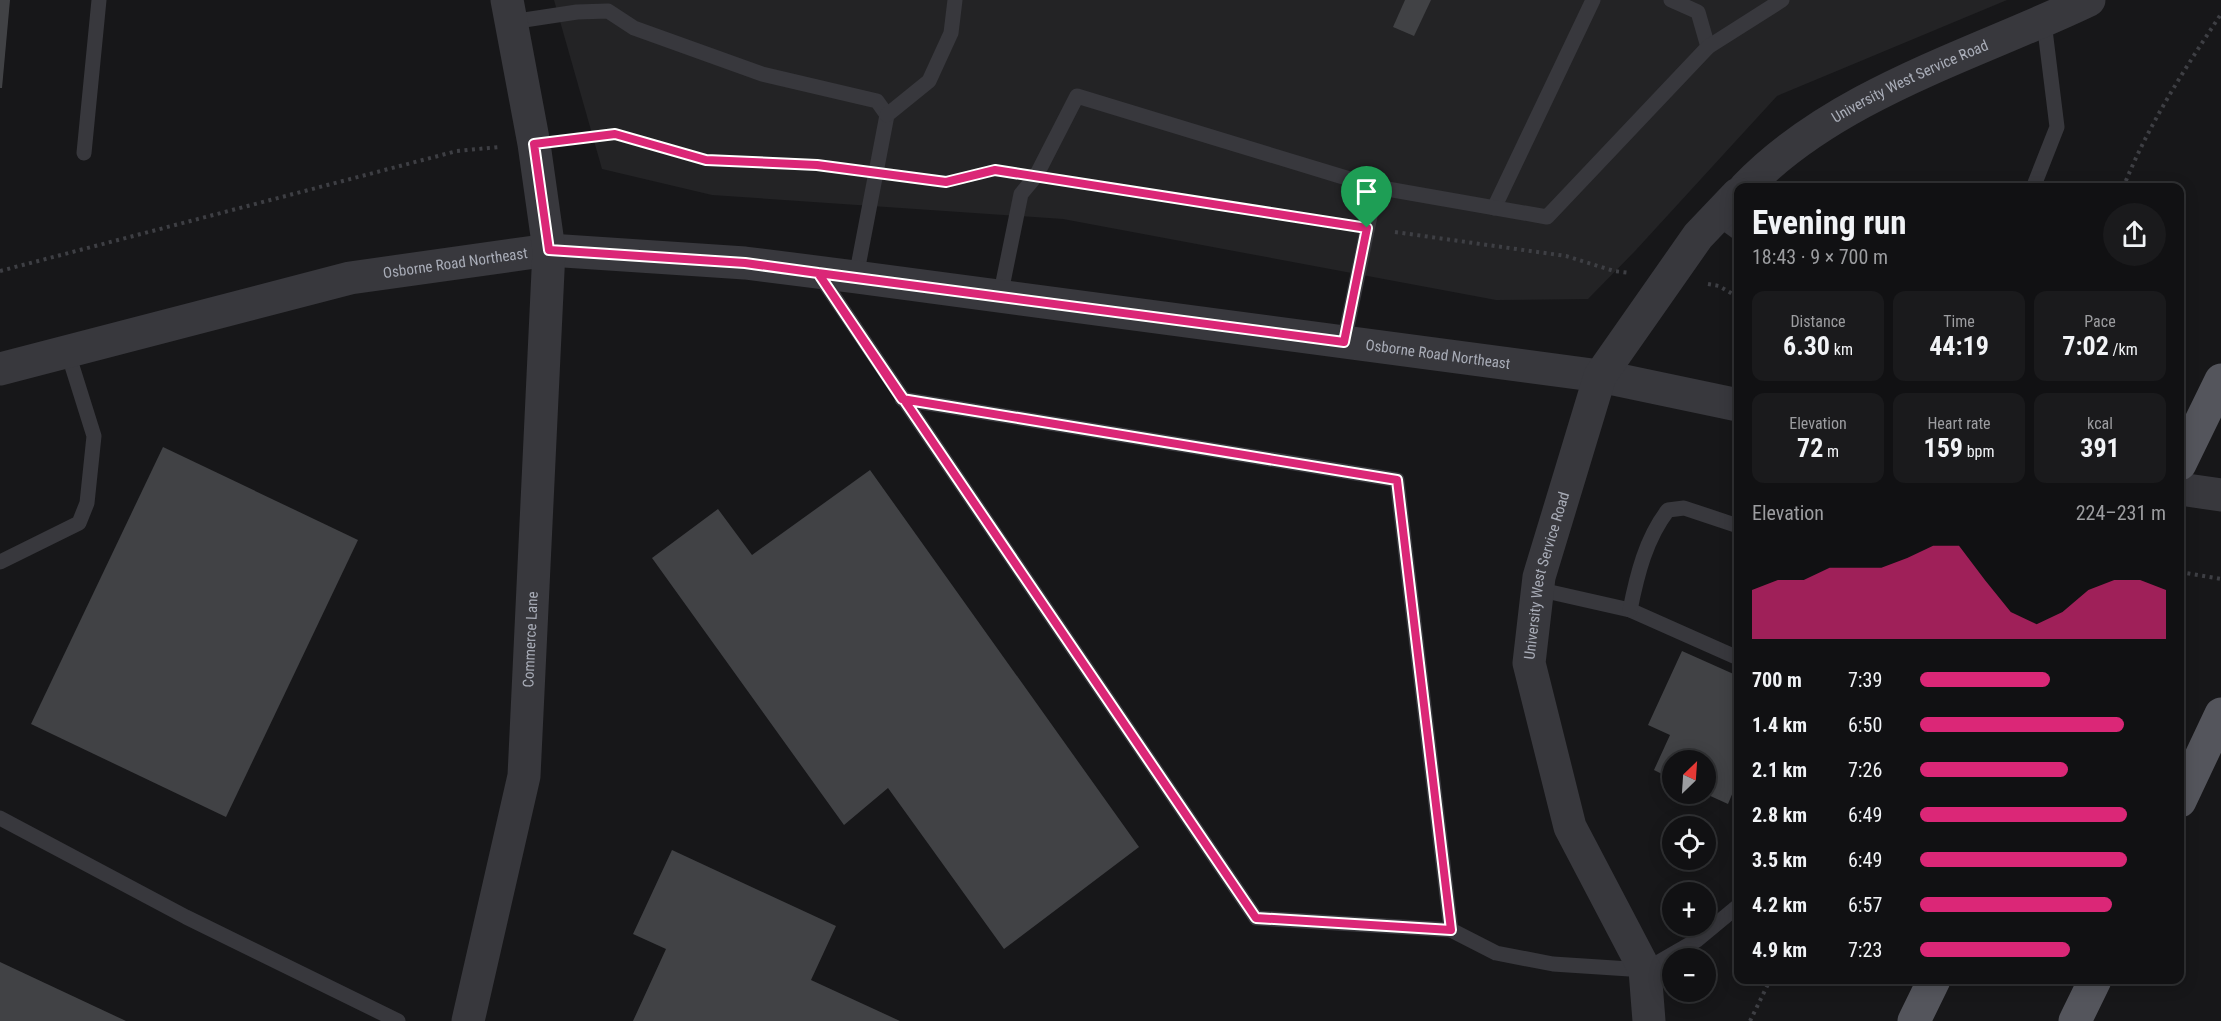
<!DOCTYPE html>
<meta charset="utf-8">
<style>
:root{--surface:#111113;--page:#1a1a1c;--text:#f1f3f6;--muted:#9c9da0;--line:#303133;--accent:#db2777}
body{margin:0;font-family:"Roboto Condensed",sans-serif;background:var(--page);color:var(--text);height:100vh;display:flex;flex-direction:column;font-size:22px;white-space:nowrap}
*{box-sizing:border-box;margin:0}
p{font-size:20px;color:var(--muted)}
.icon{flex:none;width:33px;height:33px;fill:none;stroke:currentColor;stroke-width:2;stroke-linecap:round;stroke-linejoin:round}
.map{position:relative;flex:1;overflow:hidden}
.details{position:absolute;left:1734px;top:183px;width:450px;height:801px;display:flex;flex-direction:column;background:var(--surface);border-radius:12px;box-shadow:0 3px 15px #0003,0 0 0 2px var(--line)}
.details>*{flex:none}
.needle{width:39px;rotate:25deg}
.controls{position:absolute;left:1662px;top:750px;display:grid;gap:12px}
.controls a{display:grid;place-items:center;width:54px;height:54px;border-radius:50%;background:var(--surface);box-shadow:0 3px 15px #0003,0 0 0 2px var(--line);font-size:30px}
.pin{position:absolute;display:grid;place-items:center;width:51px;height:51px;color:#fff;margin:-62px -26px;border-radius:50% 50% 50% 0;rotate:-45deg;box-shadow:0 0 6px #0007}
.pin .icon{rotate:45deg}
.round{display:grid;place-items:center;flex:none;width:63px;height:63px;border-radius:32px;background:var(--page)}
.summary{display:flex;align-items:center;justify-content:space-between;height:102px;padding:0 18px}
h1{font-size:33px;font-weight:700;line-height:45px}
.figures{display:grid;grid-template-columns:repeat(3,1fr);gap:9px;height:102px;padding:6px 18px}
.figures div{display:grid;align-content:center;border-radius:12px;background:var(--page);text-align:center}
.figures b{font-size:26px;font-weight:700}
.figures small{font-size:16px;font-weight:400}
.figures p{font-size:16px}
.chart{height:168px;padding:12px 18px}
.chart p{display:flex;justify-content:space-between}
.chart svg{width:100%;height:108px;margin-top:6px;fill:var(--accent);opacity:.7}
ul{padding:0 18px;list-style:none;font-size:20px}
li{display:grid;grid-template-columns:96px 72px 1fr;align-items:center;height:45px}
li i{height:15px;border-radius:8px;background:var(--accent)}
.map>svg:first-child{display:block}
.built{fill:#232325}
.building{fill:#414245}
.lines{fill:none;stroke-linecap:round;stroke-linejoin:round}
.path{stroke:#3e3f44;stroke-width:4;stroke-dasharray:3 4.5;stroke-linecap:butt}
.service{stroke:#38383d;stroke-width:15}
.tertiary{stroke:#38383d;stroke-width:33}
.primary{stroke:#54555c;stroke-width:33}
.route-casing{stroke:#fff;stroke-width:12}
.route{stroke:#db2777;stroke-width:8}
.labels{text-anchor:middle;dominant-baseline:central;stroke-width:4.5;stroke-linejoin:round;paint-order:stroke}
.street-label{font-size:15px;fill:#a9adb8;stroke:#121214}
</style>
<div class="map">
<svg width="2221" height="1021" viewBox="0 0 2221 1021">
<rect width="100%" height="100%" fill="#171719"/>
<polygon class="built" points="554,0 2007,0 1777,96 1635,251 1588,299 1496,300 1063,219 712,195 602,169"/>
<g class="building">
<polygon points="0,0 10,0 2,88 0,88"/>
<polygon points="1405,0 1431,0 1414,36 1393,27"/>
<polygon points="163,447 358,540 226,817 31,724"/>
<polygon points="870,470 1139,847 1004,949 888,788 844,825 652,558 718,509 752,555"/>
<polygon points="1682,651 1738,676 1738,780 1728,804 1706,794 1706,760 1672,760 1672,779 1654,770 1670,735 1648,725"/>
<polygon points="672,850 836,926 811,980 900,1021 633,1021 666,949 633,934"/>
<polygon points="0,962 126,1021 0,1021"/>
</g>
<g class="lines">
<g class="path">
<polyline points="570,139 615,134 706,160 817,165 848,170"/>
<polyline points="904,177 946,182 995,170 1005,171"/>
<polyline points="1063,180 1340,224"/>
<path d="M2123,188C2148,125 2184,70 2221,14"/>
<polyline points="1395,232 1566,256 1614,271 1630,273"/>
<polyline points="0,271 457,151 499,147"/>
<polyline points="1708,284 1719,286 1738,297"/>
<polyline points="2180,572 2221,579"/>
<polyline points="1750,1021 1770,980"/>
</g>
<g class="service">
<polyline points="1671,0 1698,12 1708,47"/>
<polyline points="511,22 577,12 608,11 634,28 762,74 877,101 887,115 856,277"/>
<polyline points="887,115 929,81 951,33 955,0"/>
<polyline points="84,153 99,0"/>
<polyline points="2033,188 2057,127 2044,22"/>
<polyline points="1494,208 1593,0"/>
<polyline points="1716,217 1738,233"/>
<polyline points="818,273 1256,918 1451,930"/>
<polyline points="1000,297 1021,194 1036,176 1077,96 1376,187 1547,217 1708,47 1782,0"/>
<polyline points="1344,342 1376,187"/>
<polyline points="902,399 1397,480 1451,930 1496,953 1553,964 1645,970 1697,940 1738,906"/>
<polyline points="0,562 79,523 87,503 94,436 67,350"/>
<polyline points="1537,589 1630,610 1738,658"/>
<path d="M1630,610C1637,575 1646,538 1668,510L1684,508L1738,526"/>
<polyline points="0,818 186,917 398,1021"/>
</g>
<g class="tertiary">
<path id="s1" d="M1745,188C1835,94 1974,55 2089,0"/>
<path id="s2" d="M0,369L350,278L549,250L745,263L856,277L1600,376L1738,405"/>
<polyline points="2180,489 2221,495"/>
<path id="s3" d="M468,1021L524,776L549,250L534,144L507,0"/>
<path id="s4" d="M1649,1021L1645,970L1570,827L1529,663L1539,577L1600,376L1698,236L1738,194"/>
</g>
<g class="primary">
<polyline points="2180,464 2221,380"/>
<polyline points="2180,801 2221,714"/>
<polyline points="1914,1021 1934,980"/>
<polyline points="2075,1021 2095,980"/>
</g>
</g>
<g class="lines">
<defs>
<polyline id="route" points="1367,228 995,170 946,182 817,165 706,160 615,134 534,144 549,250 745,263 818,273 1256,918 1451,930 1397,480 902,399 818,273 1344,342 1367,228"/>
</defs>
<use href="#route" class="route-casing"/>
<use href="#route" class="route"/>
</g>
<g class="labels">
<g class="street-label">
<text stroke="none"><textPath href="#s1" startOffset="198">University West Service Road</textPath></text>
<text stroke="none"><textPath href="#s2" startOffset="468">Osborne Road Northeast</textPath></text>
<text stroke="none"><textPath href="#s2" startOffset="1458">Osborne Road Northeast</textPath></text>
<text stroke="none"><textPath href="#s4" startOffset="471">University West Service Road</textPath></text>
<text stroke="none"><textPath href="#s3" startOffset="388">Commerce Lane</textPath></text>
</g>
</g>
</svg>
<div class="controls">
<a><svg class="needle" viewBox="-14 -14 28 28"><path d="M0-13l5 13h-10z" fill="#e53935"/><path d="M0 13l5-13h-10z" fill="#9c9da0"/></svg></a>
<a><svg class="icon" aria-label="locate" viewBox="0 0 24 24"><circle cx="12" cy="12" r="6"/><path d="M12 2v4M12 18v4M2 12h4M18 12h4"/></svg></a>
<a>+</a>
<a>−</a>
</div>
<div class="pin" style="left:1367px;top:228px;background:#1e9e55"><svg class="icon" aria-label="arrive" viewBox="0 0 24 24"><path d="M6 21V4h12l-3 4 3 4H6"/></svg></div>
<section class="details">
<div class="summary"><div><h1>Evening run</h1><p>18:43 · 9 × 700 m</p></div><a class="round"><svg class="icon" aria-label="share" viewBox="0 0 24 24"><path d="M12 15V3M7 8l5-5 5 5M5 13v7h14v-7"/></svg></a></div>
<div class="figures">
<div><p>Distance</p><b>6.30<small> km</small></b></div>
<div><p>Time</p><b>44:19</b></div>
<div><p>Pace</p><b>7:02<small> /km</small></b></div>
</div>
<div class="figures">
<div><p>Elevation</p><b>72<small> m</small></b></div>
<div><p>Heart rate</p><b>159<small> bpm</small></b></div>
<div><p>kcal</p><b>391</b></div>
</div>
<div class="chart"><p><span>Elevation</span>224–231 m</p>
<svg viewBox="0 0 160 44" preserveAspectRatio="none"><path d="M0 44V24L10 20L20 20L30 15L40 15L50 15L60 11L70 6L80 6L90 20L100 33L110 38L120 33L130 24L140 20L150 20L160 24V44z"/></svg>
</div>
<ul>
<li><b>700 m</b>7:39<i style="width:53%"></i></li>
<li><b>1.4 km</b>6:50<i style="width:83%"></i></li>
<li><b>2.1 km</b>7:26<i style="width:60%"></i></li>
<li><b>2.8 km</b>6:49<i style="width:84%"></i></li>
<li><b>3.5 km</b>6:49<i style="width:84%"></i></li>
<li><b>4.2 km</b>6:57<i style="width:78%"></i></li>
<li><b>4.9 km</b>7:23<i style="width:61%"></i></li>
</ul>
</section>
</div>
